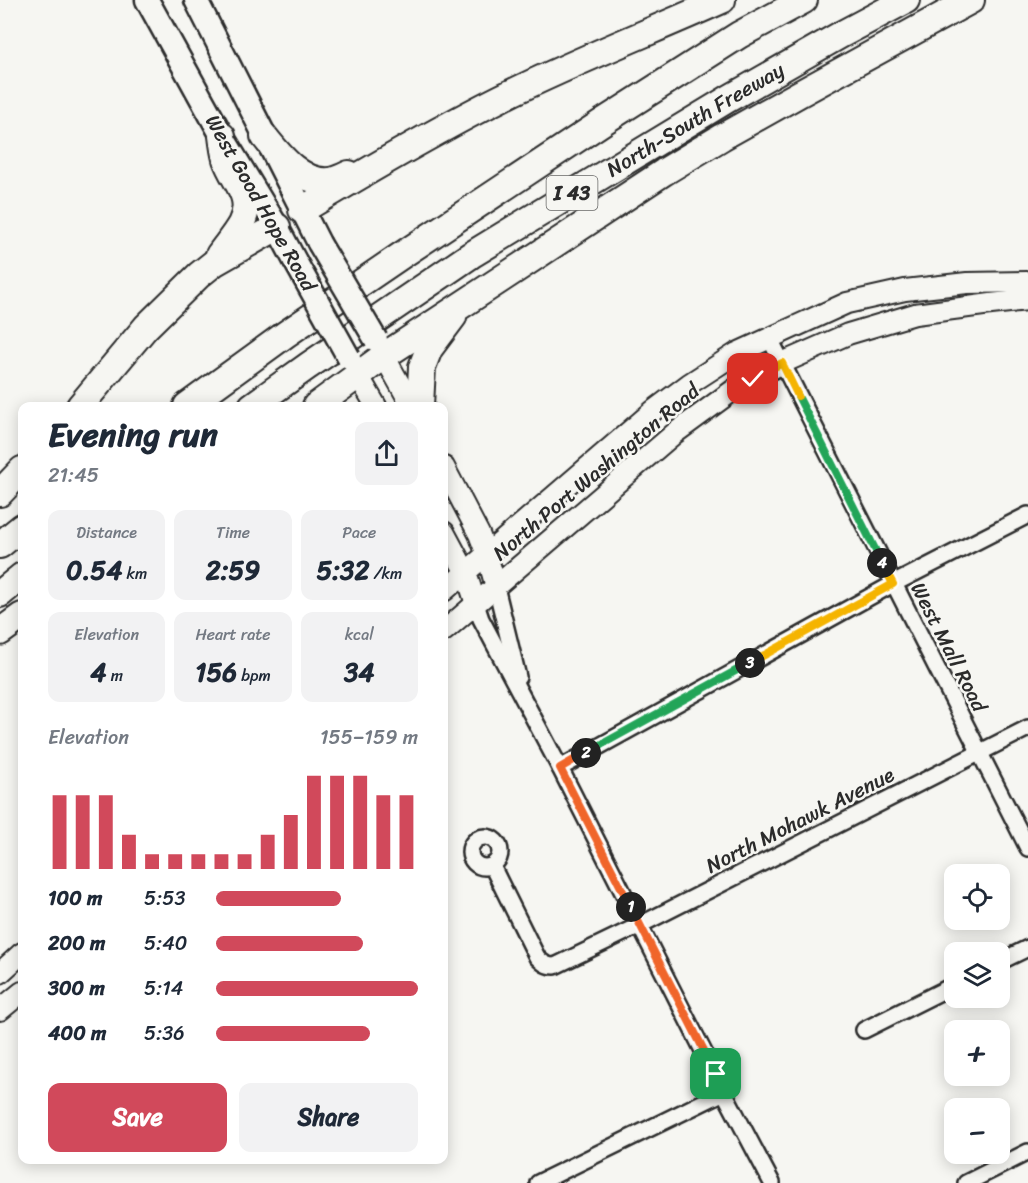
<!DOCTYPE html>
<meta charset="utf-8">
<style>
:root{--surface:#fff;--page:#f2f2f3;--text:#1f2937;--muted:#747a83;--accent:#d1495b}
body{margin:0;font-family:Sriracha,sans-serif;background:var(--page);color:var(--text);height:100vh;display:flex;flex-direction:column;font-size:22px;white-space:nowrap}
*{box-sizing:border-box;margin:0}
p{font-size:20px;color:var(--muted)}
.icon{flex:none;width:33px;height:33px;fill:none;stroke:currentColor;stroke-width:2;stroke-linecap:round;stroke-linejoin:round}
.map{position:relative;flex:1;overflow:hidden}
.panel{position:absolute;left:18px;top:402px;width:430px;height:762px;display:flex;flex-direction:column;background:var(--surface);border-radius:12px;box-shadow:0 3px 15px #0003}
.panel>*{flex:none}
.buttons{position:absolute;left:944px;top:864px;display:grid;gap:12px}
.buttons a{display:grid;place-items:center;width:66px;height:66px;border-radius:12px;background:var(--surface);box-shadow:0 3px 15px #0003;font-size:30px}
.pin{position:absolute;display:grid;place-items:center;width:51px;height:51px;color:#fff;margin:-26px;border-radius:12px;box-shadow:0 3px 9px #0006}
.km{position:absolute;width:30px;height:30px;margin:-15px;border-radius:50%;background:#222;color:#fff;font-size:16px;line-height:30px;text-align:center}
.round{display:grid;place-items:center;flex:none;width:63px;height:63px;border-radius:12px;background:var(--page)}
.head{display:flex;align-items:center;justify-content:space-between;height:102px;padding:0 30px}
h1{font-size:33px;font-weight:800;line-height:45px}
.metrics{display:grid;grid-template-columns:repeat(3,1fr);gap:9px;height:102px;padding:6px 30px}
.metrics div{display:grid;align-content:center;border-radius:12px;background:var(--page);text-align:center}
.metrics b{font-size:26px;font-weight:800}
.metrics small{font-size:16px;font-weight:400}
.metrics p{font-size:16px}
.chart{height:168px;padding:12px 30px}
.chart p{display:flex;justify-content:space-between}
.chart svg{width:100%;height:108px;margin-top:6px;stroke:var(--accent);stroke-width:6}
.action{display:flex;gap:12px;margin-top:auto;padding:12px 30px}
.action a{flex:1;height:69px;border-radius:12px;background:var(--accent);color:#fff;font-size:24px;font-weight:800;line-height:69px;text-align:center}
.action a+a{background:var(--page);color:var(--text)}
ul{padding:0 30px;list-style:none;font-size:20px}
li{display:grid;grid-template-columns:96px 72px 1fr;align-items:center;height:45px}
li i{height:15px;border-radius:8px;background:var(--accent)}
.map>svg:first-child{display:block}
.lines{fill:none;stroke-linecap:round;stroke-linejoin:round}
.minor-casing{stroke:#2b2b2b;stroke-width:20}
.secondary-casing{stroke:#2b2b2b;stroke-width:24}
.primary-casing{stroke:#2b2b2b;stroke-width:27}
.motorway-casing{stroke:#2b2b2b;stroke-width:30}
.minor{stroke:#f6f6f2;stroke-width:15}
.secondary{stroke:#f6f6f2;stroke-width:20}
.primary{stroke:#f6f6f2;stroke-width:22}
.motorway{stroke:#f6f6f2;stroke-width:26}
.primary-bridge-casing{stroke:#2b2b2b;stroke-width:27;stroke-linecap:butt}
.primary-bridge{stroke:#f6f6f2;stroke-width:22}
.split-1-casing{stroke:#fff;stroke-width:12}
.split-2-casing{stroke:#fff;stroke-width:12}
.split-3-casing{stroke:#fff;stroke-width:12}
.split-4-casing{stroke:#fff;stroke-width:12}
.split-5-casing{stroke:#fff;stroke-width:12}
.split-6-casing{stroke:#fff;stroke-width:12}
.split-1{stroke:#f0652b;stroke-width:8}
.split-2{stroke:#f0652b;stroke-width:8}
.split-3{stroke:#22a559;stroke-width:8}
.split-4{stroke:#f5b400;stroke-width:8}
.split-5{stroke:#22a559;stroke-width:8}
.split-6{stroke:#f5b400;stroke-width:8}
.labels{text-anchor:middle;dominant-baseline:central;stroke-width:5;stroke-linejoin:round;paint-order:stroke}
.shield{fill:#f6f6f2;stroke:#686867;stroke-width:1.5}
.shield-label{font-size:20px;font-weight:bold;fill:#2b2b2b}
.street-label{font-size:21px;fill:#2b2b2b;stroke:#f6f6f2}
</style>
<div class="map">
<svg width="1028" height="1183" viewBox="0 0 1028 1183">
<rect width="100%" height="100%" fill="#f6f6f2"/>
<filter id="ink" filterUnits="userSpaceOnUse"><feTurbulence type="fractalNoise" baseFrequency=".0167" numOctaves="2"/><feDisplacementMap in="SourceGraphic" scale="12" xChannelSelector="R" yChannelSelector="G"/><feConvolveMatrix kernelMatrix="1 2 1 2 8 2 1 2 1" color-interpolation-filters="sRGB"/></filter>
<g filter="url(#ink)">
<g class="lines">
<defs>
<g id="minor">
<polyline points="769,337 1028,848"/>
<polyline points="496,587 518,677"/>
<polyline points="476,604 481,619 560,768 724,1092 772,1183"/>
<polyline points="560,768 893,584 1028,515"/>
<circle cx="485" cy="852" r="15"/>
<path d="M492,866L537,957C543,963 546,966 555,966L640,925L1028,728"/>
<polyline points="999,962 1028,948"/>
<polyline points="864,1030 954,985"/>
<polyline points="538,1183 724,1092"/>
<polyline points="966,1183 1028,1152"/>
</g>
<g id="secondary">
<polyline points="384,356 412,406"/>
<polyline points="358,375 376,406"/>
<polyline points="444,467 479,534 487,555 496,587"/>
<polyline points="444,532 466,573 476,604"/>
<polyline points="444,591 653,411 689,384 737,353 847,303 905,290 967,283 1028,282"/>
<polyline points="444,631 675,433 735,389 782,363 848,334 915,314 991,304 1028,300"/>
<polyline points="0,973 22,953"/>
<polyline points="0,1010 22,992"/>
</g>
<g id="primary">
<polyline points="147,0 222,136 277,227 295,261"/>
<polyline points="196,0 319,243"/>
</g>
<g id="motorway">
<path d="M264,136C280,156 302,184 330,181C337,180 343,177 349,174"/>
<path d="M302,210C367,171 433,132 501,98C573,62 648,33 722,0"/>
<path d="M219,255C226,245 235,235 241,224C255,196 234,183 226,159C224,152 223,144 222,136"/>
<polyline points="80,406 146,327 199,275 214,263 277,227"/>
<polyline points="187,406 286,334 402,255 601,123 739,35 804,0"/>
<path id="s1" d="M252,406L308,366L471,255L728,99L842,34L906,0"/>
<polyline points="316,406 384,356 664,172 722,137 799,94 971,0"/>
<polyline points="420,406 422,367 429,349 453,317"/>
<polyline points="0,493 22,470"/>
<polyline points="0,545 22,527"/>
<polyline points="0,594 22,576"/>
<polyline points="0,632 22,616"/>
</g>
</defs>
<use href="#minor" class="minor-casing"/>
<use href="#secondary" class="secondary-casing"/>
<use href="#primary" class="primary-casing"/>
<use href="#motorway" class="motorway-casing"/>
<use href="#minor" class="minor"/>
<use href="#secondary" class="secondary"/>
<use href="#primary" class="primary"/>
<use href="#motorway" class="motorway"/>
<defs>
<g id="primary-bridge">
<polyline points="319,243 376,340"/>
<polyline points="295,261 349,358"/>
</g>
</defs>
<use href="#primary-bridge" class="primary-bridge-casing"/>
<use href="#primary-bridge" class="primary-bridge"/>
</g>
</g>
<g class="lines" filter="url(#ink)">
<defs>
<polyline id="split-1" points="631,907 716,1074"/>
<polyline id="split-2" points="586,753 560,768 631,907"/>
<polyline id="split-3" points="586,753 750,663"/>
<polyline id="split-4" points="750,663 893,584 882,563"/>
<polyline id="split-5" points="798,396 882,563"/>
<polyline id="split-6" points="753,379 782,363 798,396"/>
</defs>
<use href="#split-1" class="split-1-casing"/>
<use href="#split-2" class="split-2-casing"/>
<use href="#split-3" class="split-3-casing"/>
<use href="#split-4" class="split-4-casing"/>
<use href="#split-5" class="split-5-casing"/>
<use href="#split-6" class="split-6-casing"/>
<use href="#split-1" class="split-1"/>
<use href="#split-2" class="split-2"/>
<use href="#split-3" class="split-3"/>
<use href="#split-4" class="split-4"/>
<use href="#split-5" class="split-5"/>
<use href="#split-6" class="split-6"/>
</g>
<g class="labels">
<rect class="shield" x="546.5" y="176" width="51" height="34" rx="4.5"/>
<g class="shield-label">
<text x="572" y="193">I 43</text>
</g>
<g class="street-label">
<text stroke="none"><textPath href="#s1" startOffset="528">North-South Freeway</textPath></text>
<text transform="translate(261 203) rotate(60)">West Good Hope Road</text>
<text transform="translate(596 472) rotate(-40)">North Port Washington Road</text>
<text transform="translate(949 647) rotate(63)">West Mall Road</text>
<text transform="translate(800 820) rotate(-27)">North Mohawk Avenue</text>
</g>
</g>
</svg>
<div class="buttons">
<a><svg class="icon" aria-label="locate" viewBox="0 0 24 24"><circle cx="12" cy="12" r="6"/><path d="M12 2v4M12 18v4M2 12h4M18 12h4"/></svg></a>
<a><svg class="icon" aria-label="layers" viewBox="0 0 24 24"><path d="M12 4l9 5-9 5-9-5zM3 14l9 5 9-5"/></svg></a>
<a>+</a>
<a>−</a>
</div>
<div class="pin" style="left:716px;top:1074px;background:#1e9e55"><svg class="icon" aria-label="arrive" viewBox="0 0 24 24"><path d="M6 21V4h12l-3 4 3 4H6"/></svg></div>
<div class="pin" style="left:753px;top:379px;background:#d93025"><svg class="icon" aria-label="check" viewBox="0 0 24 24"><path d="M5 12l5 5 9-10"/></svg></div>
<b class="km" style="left:631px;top:907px">1</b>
<b class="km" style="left:586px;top:753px">2</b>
<b class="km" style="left:750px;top:663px">3</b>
<b class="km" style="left:882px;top:563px">4</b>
<section class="panel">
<div class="head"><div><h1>Evening run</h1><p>21:45</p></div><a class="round"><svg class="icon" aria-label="share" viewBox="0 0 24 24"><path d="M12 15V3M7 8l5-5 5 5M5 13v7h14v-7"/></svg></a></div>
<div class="metrics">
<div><p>Distance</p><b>0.54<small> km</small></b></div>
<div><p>Time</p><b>2:59</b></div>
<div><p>Pace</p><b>5:32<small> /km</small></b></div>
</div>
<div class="metrics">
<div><p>Elevation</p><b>4<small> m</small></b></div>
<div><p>Heart rate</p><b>156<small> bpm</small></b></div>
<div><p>kcal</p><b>34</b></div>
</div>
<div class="chart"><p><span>Elevation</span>155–159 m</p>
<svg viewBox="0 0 160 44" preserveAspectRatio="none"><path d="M5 44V14M15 44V14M25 44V14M35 44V30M45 44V38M55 44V38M65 44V38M75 44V38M85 44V38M95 44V30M105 44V22M115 44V6M125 44V6M135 44V6M145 44V14M155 44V14"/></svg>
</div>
<ul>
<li><b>100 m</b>5:53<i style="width:62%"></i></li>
<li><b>200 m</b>5:40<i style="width:73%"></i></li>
<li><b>300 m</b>5:14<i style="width:100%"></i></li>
<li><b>400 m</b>5:36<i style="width:76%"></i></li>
</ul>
<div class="action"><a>Save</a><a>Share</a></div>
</section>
</div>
